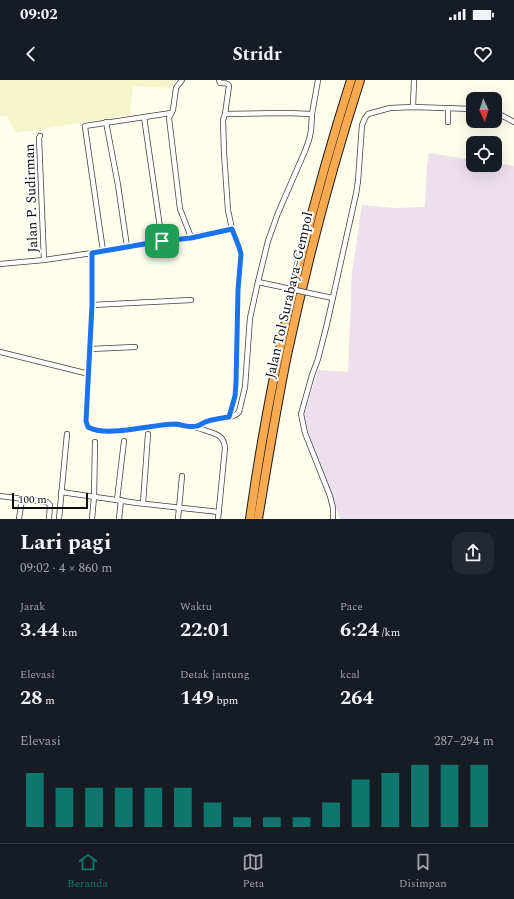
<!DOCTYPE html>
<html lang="id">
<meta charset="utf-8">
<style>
:root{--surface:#171b24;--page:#242831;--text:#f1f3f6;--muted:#9ea1a6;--line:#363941;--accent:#0f766e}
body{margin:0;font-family:Spectral,serif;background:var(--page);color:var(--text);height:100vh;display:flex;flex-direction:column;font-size:15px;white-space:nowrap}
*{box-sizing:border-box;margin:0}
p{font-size:13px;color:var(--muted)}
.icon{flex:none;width:22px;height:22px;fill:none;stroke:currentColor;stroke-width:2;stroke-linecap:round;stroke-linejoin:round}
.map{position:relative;height:439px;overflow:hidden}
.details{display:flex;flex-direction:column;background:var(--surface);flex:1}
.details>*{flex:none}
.needle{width:26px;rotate:176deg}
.controls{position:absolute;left:466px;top:12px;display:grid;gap:8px}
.controls a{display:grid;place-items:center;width:36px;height:36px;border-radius:8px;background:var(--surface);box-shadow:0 4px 16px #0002;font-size:20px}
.scale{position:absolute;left:12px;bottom:10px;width:76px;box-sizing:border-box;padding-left:4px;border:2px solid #0c0c0c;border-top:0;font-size:11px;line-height:14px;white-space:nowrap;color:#0c0c0c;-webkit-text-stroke:3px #fff;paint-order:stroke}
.pin{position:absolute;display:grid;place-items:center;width:34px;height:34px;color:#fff;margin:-17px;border-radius:8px;box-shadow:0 2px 6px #0006}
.round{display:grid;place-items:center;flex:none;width:42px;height:42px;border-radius:12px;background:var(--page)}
.overview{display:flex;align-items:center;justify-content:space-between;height:68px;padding:0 20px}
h1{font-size:22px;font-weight:700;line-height:30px}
.stats{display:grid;grid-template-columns:repeat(3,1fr);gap:6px;height:68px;padding:4px 20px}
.stats div{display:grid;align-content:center}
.stats b{font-size:20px;font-weight:700}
.stats small{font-size:11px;font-weight:400}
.stats p{font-size:11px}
.chart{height:112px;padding:8px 20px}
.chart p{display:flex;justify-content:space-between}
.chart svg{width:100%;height:72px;margin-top:4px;stroke:var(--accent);stroke-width:6}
.status{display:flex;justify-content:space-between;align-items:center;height:28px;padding:0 20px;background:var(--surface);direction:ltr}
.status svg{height:11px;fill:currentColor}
header{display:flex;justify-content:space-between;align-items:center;height:52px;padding:0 20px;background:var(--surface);font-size:18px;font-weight:700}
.tab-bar{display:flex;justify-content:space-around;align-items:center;height:56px;border-top:1px solid var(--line);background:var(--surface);font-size:11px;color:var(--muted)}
.tab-bar a{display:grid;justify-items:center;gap:2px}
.tab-bar .selected{color:var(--accent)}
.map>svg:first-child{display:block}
.industrial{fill:#ebe0ec}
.farmland{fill:#f5f5cb}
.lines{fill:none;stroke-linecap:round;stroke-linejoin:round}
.minor-casing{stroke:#3f3f3f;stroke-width:6}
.motorway-casing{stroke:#1d1d1d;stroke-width:10}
.minor{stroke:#fff;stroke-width:4.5}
.motorway{stroke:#f9a950;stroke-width:8}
.minor-bridge-casing{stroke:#3f3f3f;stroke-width:6;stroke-linecap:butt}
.minor-bridge{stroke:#fff;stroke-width:4.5}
.route-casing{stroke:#fff;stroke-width:8}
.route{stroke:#1a73e8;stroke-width:5}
.labels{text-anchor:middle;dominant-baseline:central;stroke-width:4;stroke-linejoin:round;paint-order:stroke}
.street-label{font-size:14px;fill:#0c0c0c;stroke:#fff}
</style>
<div class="status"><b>09:02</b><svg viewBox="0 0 49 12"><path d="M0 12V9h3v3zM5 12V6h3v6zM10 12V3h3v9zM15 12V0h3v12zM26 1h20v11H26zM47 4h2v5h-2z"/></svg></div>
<header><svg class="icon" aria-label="back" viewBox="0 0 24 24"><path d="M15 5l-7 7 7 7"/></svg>Stridr<svg class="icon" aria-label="heart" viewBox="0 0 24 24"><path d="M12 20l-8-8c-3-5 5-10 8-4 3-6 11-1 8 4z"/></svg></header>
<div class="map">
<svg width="514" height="439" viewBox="0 0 514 439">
<rect width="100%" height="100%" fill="#fffdec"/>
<polygon class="industrial" points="429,73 473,80 473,85 495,85 495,83 514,86 514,439 340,439 303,338 318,290 348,292 352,192 362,125 395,128 425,127 427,84"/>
<polygon class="farmland" points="0,0 174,0 172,8 133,6 130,35 16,53 7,36 0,36"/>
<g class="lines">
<defs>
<g id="minor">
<polyline points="182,0 176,8 173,30 169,38 180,129 191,157"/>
<path d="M219,0L220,3C224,3 228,3 229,6L225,34L223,40L224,73L228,130L232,149L239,167L241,174L238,210L236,303L235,316L229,337"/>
<polyline points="413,27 414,0"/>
<polyline points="448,28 448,42"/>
<polyline points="495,32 514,42"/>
<polyline points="225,34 286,33 312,34"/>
<polyline points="144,37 162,161"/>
<polyline points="106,42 118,105 127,167"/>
<polyline points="40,56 39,58 44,180"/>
<polyline points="103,171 85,47 85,46 171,33"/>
<path d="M92,173V225L90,269L87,311V345C88,347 89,348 91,349C97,351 104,351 109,351C131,350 152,345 174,345C185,344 196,347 207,351C217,354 224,356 225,368L218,439"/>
<polyline points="0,184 44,180 92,173 127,167 191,157 232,149"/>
<polyline points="258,202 277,206"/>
<polyline points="318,215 333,218"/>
<polyline points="92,225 191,220"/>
<polyline points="90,269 135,267"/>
<polyline points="0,272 89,294"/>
<path d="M196,347C200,345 204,342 208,341C217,339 233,339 239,332L245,307L250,238L258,202L268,161L278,133L305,71L309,60L311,51L312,34L318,0"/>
<polyline points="61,412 137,423 219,432"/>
<polyline points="0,416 47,422 50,425 49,439"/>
<polyline points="117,420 124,361"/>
<polyline points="143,423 148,354"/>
<polyline points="19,439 22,419"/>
<polyline points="59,439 67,354"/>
<polyline points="92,439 94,417 95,362"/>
<polyline points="119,439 121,420"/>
<polyline points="178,439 182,396"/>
<polyline points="333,439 333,428 330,416 305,353 301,334 312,295 318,279 327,244 356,114 358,101 362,45 365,38 368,34 390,28 413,27 473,29"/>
</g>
<g id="motorway">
<path d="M250,439C257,388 266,337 276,287C296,190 321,94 351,0"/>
<path d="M258,439C267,384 276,329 287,275C307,182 331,90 360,0"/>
</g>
</defs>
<use href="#minor" class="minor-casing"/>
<use href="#motorway" class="motorway-casing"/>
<use href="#minor" class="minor"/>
<use href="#motorway" class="motorway"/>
<defs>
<polyline id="minor-bridge" points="277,206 318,215"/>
</defs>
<use href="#minor-bridge" class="minor-bridge-casing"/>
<use href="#minor-bridge" class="minor-bridge"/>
</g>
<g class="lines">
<defs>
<path id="route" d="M232,149L239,167L241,174L238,210L236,303L235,316L229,337C222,338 215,339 208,341C204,342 201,345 197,346C191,348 182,345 176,344C152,344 107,358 88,347L86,341L92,225V173L162,161L191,158Z"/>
</defs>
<use href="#route" class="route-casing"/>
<use href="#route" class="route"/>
</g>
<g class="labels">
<g class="street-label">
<text transform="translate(31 118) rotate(-92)">Jalan P. Sudirman</text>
<text transform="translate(289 215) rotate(-77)">Jalan Tol Surabaya–Gempol</text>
</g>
</g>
</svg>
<div class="controls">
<a><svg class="needle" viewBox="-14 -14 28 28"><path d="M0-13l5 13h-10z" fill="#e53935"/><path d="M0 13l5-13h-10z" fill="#9ea1a6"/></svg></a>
<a><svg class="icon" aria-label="locate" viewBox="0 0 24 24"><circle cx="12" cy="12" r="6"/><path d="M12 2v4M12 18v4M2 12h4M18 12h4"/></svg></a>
</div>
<div class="scale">100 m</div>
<div class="pin" style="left:162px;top:161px;background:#1e9e55"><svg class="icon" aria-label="arrive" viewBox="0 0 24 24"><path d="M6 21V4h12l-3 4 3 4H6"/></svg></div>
</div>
<section class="details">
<div class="overview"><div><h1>Lari pagi</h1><p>09:02 · 4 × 860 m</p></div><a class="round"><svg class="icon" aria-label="share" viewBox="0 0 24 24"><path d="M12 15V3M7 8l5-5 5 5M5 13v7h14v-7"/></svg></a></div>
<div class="stats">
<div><p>Jarak</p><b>3.44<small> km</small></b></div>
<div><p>Waktu</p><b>22:01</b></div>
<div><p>Pace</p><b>6:24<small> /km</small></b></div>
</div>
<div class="stats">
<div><p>Elevasi</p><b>28<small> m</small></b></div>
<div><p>Detak jantung</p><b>149<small> bpm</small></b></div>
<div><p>kcal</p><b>264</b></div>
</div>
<div class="chart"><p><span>Elevasi</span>287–294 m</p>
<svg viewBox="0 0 160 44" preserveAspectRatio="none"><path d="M5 44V11M15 44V20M25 44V20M35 44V20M45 44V20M55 44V20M65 44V29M75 44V38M85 44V38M95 44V38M105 44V29M115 44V15M125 44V11M135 44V6M145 44V6M155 44V6"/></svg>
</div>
</section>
<nav class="tab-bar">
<a class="selected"><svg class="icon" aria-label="home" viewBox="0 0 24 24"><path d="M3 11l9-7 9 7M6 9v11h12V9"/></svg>Beranda</a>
<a><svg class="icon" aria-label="map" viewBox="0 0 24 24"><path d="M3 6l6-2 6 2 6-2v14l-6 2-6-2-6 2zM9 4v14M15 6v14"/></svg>Peta</a>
<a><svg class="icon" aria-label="saved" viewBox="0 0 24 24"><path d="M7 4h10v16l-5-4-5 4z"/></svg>Disimpan</a>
</nav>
